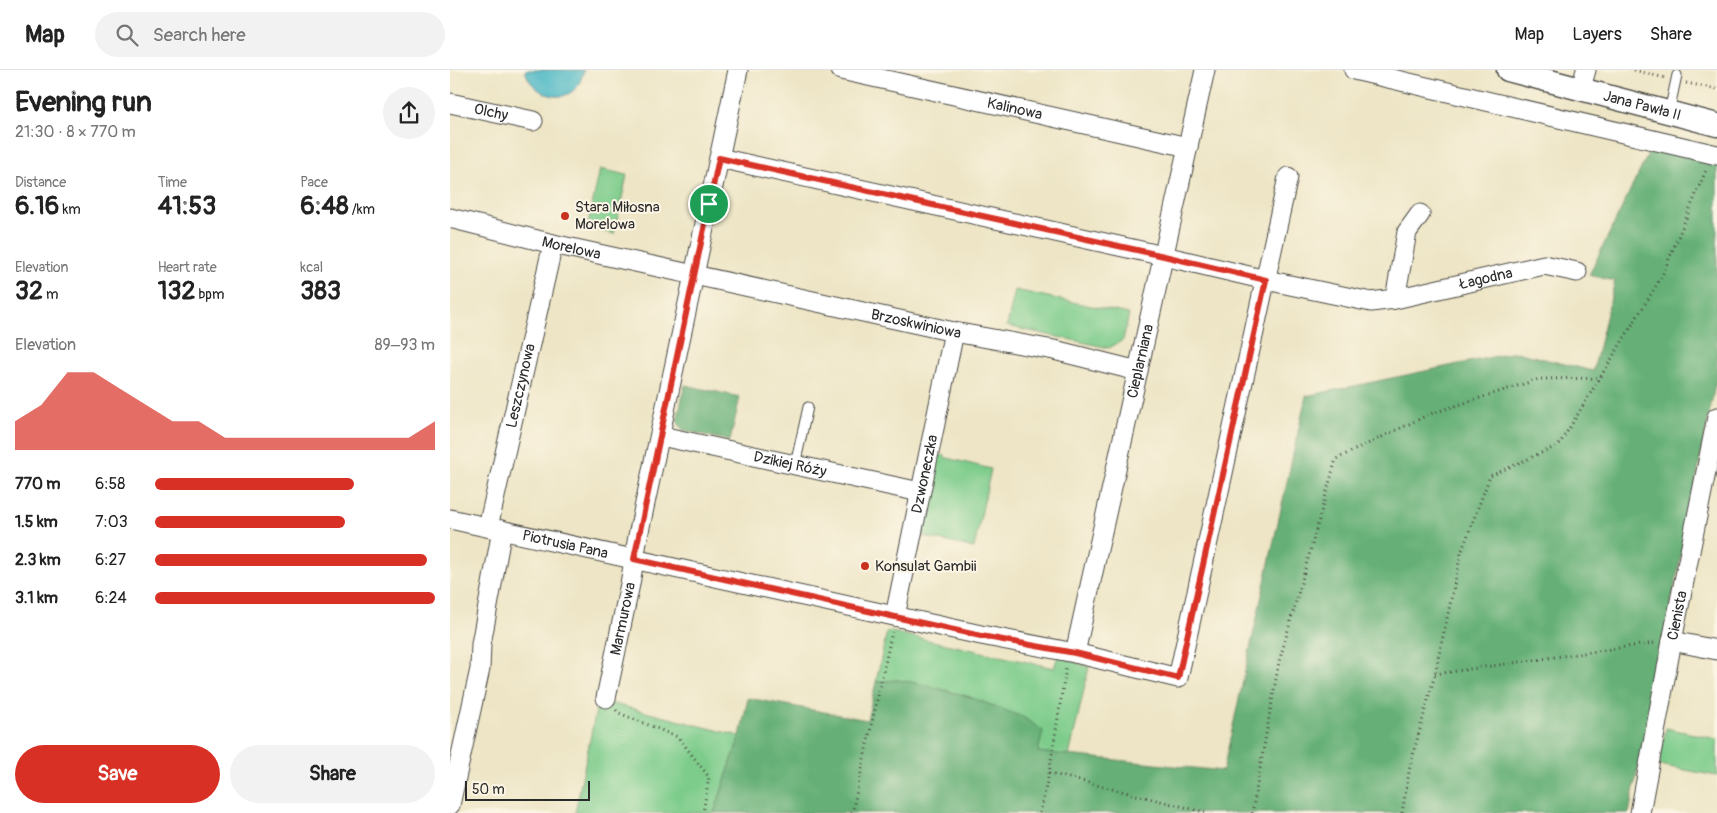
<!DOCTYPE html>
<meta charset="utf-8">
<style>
:root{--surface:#fff;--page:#f2f2f2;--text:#222;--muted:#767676;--line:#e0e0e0;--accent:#d93025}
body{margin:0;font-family:Pangolin,sans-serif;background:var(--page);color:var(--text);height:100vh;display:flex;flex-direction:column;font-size:19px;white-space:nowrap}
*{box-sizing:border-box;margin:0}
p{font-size:16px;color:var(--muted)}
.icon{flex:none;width:28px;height:28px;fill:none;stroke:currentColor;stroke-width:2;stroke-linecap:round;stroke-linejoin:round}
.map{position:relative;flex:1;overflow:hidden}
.details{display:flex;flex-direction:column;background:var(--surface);width:450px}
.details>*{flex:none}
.scale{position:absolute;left:15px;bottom:12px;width:125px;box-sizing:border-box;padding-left:5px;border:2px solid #2b2b2b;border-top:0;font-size:14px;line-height:18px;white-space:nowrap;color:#2b2b2b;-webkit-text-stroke:4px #fcf5e5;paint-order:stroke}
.pin{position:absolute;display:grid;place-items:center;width:42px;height:42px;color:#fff;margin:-21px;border:2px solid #fff;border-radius:50%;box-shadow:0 1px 5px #0007}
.round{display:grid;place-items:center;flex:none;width:52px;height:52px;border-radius:26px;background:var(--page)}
.overview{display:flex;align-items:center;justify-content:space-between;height:85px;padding:0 15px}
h1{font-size:28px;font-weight:700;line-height:38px}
.stats{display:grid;grid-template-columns:repeat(3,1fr);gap:8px;height:85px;padding:5px 15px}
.stats div{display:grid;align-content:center}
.stats b{font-size:25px;font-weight:700}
.stats small{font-size:14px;font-weight:400}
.stats p{font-size:14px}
.chart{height:140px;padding:10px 15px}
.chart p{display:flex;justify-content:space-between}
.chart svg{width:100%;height:90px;margin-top:5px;fill:var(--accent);opacity:.7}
.button{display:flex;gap:10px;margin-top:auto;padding:10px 15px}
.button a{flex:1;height:58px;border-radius:30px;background:var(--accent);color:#fff;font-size:20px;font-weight:700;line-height:58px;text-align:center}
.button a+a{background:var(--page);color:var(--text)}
ul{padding:0 15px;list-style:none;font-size:16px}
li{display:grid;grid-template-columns:80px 60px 1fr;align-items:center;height:38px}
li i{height:12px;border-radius:6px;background:var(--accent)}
header{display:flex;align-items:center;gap:30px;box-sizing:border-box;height:70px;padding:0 25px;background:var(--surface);border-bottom:1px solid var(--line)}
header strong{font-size:24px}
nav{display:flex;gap:28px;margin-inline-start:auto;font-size:18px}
.search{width:350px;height:45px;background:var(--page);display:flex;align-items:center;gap:12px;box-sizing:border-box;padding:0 18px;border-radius:28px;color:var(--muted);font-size:19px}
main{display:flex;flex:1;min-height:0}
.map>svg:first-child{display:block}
.green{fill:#7dcc8b;stroke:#547c5b}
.forest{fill:#66b077;stroke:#486e51}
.water{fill:#4ab7c4;stroke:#3a7178}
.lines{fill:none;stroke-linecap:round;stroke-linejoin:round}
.service-casing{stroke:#484742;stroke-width:11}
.minor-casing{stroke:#484742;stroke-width:21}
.tertiary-casing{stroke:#484742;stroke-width:25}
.path{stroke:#484742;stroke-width:3;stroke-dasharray:1 4;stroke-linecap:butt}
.service{stroke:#fff;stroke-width:9}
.minor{stroke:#fff;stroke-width:19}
.tertiary{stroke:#fff;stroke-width:22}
.route-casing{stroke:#fff;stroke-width:10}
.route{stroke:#d93025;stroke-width:6}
.poi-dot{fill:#c8321e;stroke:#fcf5e5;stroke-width:2}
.labels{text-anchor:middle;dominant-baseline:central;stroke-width:4;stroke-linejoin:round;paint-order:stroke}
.street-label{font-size:15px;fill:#2b2b2b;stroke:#fcf5e5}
.poi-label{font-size:15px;fill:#2b2b2b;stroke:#fcf5e5;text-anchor:start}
</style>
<header>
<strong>Map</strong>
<div class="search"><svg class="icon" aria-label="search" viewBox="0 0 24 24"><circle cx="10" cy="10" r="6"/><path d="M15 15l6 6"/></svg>Search here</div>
<nav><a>Map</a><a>Layers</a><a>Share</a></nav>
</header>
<main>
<section class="details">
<div class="overview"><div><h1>Evening run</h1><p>21:30 · 8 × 770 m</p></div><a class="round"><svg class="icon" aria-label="share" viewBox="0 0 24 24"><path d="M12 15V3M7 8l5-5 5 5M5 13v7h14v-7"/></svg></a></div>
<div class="stats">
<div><p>Distance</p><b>6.16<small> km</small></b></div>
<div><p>Time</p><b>41:53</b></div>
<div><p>Pace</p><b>6:48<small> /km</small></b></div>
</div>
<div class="stats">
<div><p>Elevation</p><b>32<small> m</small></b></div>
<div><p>Heart rate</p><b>132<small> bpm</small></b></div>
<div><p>kcal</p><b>383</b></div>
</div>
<div class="chart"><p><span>Elevation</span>89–93 m</p>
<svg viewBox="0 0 160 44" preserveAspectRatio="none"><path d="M0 44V30L10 22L20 6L30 6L40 14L50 22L60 30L70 30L80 38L90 38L100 38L110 38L120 38L130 38L140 38L150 38L160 30V44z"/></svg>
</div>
<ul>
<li><b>770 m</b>6:58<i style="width:71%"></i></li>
<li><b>1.5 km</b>7:03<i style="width:68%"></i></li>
<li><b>2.3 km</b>6:27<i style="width:97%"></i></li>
<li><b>3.1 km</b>6:24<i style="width:100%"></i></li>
</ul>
<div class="button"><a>Save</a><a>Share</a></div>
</section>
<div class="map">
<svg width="1267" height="743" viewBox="0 0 1267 743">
<rect width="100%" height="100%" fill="#fcf5e5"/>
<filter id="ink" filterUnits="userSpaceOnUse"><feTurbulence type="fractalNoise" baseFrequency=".02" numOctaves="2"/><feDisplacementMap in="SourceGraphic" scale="10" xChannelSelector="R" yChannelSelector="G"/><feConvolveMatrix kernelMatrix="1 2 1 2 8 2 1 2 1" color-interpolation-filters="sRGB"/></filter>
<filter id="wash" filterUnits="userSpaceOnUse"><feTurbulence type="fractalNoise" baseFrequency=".0096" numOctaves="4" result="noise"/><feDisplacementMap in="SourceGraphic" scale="20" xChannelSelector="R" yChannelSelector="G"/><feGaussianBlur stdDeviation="1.12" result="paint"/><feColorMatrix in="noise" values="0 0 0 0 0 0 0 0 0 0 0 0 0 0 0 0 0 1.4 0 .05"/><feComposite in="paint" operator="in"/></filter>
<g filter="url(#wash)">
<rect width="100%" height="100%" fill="#ede5c5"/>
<g class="green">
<polygon points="150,99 177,105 164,164 137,158"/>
<polygon points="565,220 679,244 673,270 659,278 557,256"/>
<polygon points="494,385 497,388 541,399 524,478 472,466 483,416 480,416 486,387"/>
<polygon points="437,561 604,598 608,586 639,597 619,686 588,682 520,627 472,614 447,610 426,612"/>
<polygon points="148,630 290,666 264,743 125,743"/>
<polygon points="1216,658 1267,669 1267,706 1209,695"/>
</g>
<g class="forest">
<polygon points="1202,76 1267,92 1267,305 1179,743 264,743 290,666 298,628 417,650 426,612 447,610 472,614 520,627 573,647 593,661 588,682 773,701 856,326 1066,282 1143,301 1165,211 1139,205"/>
<polygon points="235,315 290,327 280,371 233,360 227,351"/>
</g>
<path class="water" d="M75,0H134C132,6 130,14 126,18C110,36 80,22 75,0Z"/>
</g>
<g filter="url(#ink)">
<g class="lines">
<defs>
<g id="service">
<polyline points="1219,42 1227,5"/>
<polyline points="345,395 358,337"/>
</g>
<g id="minor">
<path id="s1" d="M391,0L738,77"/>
<polyline points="904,0 1267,85"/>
<polyline points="1131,18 1136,0"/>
<path id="s2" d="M0,33L83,51"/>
<path id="s3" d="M269,88L714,186L816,210L921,232L945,229L1094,195L1127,202"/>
<path id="s4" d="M0,148L103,174L504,262L604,280L688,301"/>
<polyline points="945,229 957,162 970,144"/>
<path id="s5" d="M211,366L470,422"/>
<path id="s6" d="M0,449L531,565L625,583L728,608L838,107"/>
<path id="s7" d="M38,457L103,174"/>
<path id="s8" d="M445,546L504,262"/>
<polyline points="1222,571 1267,580"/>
<path id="s9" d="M625,583L755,0"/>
<path id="s10" d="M156,628L180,514L188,466L288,0"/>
<polyline points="0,735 30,599 31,574 52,460"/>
<path id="s11" d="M1190,743L1222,571L1267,347"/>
</g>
<g id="tertiary">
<path id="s12" d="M1058,0L1267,55"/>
</g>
</defs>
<use href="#service" class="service-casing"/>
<use href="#minor" class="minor-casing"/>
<use href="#tertiary" class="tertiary-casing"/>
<g class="path">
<polyline points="1184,0 1215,8"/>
<polyline points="1236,13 1267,19"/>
<polyline points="985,604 1204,573"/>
<polyline points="166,640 169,643 228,667 259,707 253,743"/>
<polyline points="599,703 758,743"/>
<polyline points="402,743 442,562"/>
<polyline points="590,743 599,703 616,598"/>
<polyline points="802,743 829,592 886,389 980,344 1089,309 1150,308"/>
<polyline points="952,743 960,696 985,604 1011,483 1040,406 1109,375 1212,206 1256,100"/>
</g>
<use href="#service" class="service"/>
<use href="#minor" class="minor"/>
<use href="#tertiary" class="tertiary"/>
</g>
</g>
<g class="lines" filter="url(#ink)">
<defs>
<polygon id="route" points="269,88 714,186 816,210 728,608 625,583 531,566 184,489"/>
</defs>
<use href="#route" class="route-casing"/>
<use href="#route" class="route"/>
</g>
<g class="poi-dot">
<circle cx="115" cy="146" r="5"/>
<circle cx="415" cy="496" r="5"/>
</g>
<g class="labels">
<g class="street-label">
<text stroke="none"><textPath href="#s12" startOffset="139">Jana Pawła II</textPath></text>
<text stroke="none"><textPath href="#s1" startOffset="178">Kalinowa</textPath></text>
<text stroke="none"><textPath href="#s2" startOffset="42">Olchy</textPath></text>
<text stroke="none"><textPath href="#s4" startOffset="125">Morelowa</textPath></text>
<text stroke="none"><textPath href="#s3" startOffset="785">Łagodna</textPath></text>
<text stroke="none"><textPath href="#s4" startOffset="478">Brzoskwiniowa</textPath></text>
<text stroke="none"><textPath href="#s9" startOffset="299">Cieplarniana</textPath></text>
<text stroke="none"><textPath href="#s7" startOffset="145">Leszczynowa</textPath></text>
<text stroke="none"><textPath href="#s5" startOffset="132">Dzikiej Róży</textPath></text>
<text stroke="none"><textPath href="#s8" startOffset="145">Dzwoneczka</textPath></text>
<text stroke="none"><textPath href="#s6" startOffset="118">Piotrusia Pana</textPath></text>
<text stroke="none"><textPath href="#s11" startOffset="201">Cienista</textPath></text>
<text stroke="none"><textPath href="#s10" startOffset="81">Marmurowa</textPath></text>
</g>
<g class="poi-label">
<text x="125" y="137">Stara Miłosna<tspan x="125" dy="17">Morelowa</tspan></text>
<text x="425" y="496">Konsulat Gambii</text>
</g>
</g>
</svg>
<div class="scale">50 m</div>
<div class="pin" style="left:259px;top:134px;background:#1e9e55"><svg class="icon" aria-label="arrive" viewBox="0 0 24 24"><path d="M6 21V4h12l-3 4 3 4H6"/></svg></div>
</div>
</main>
